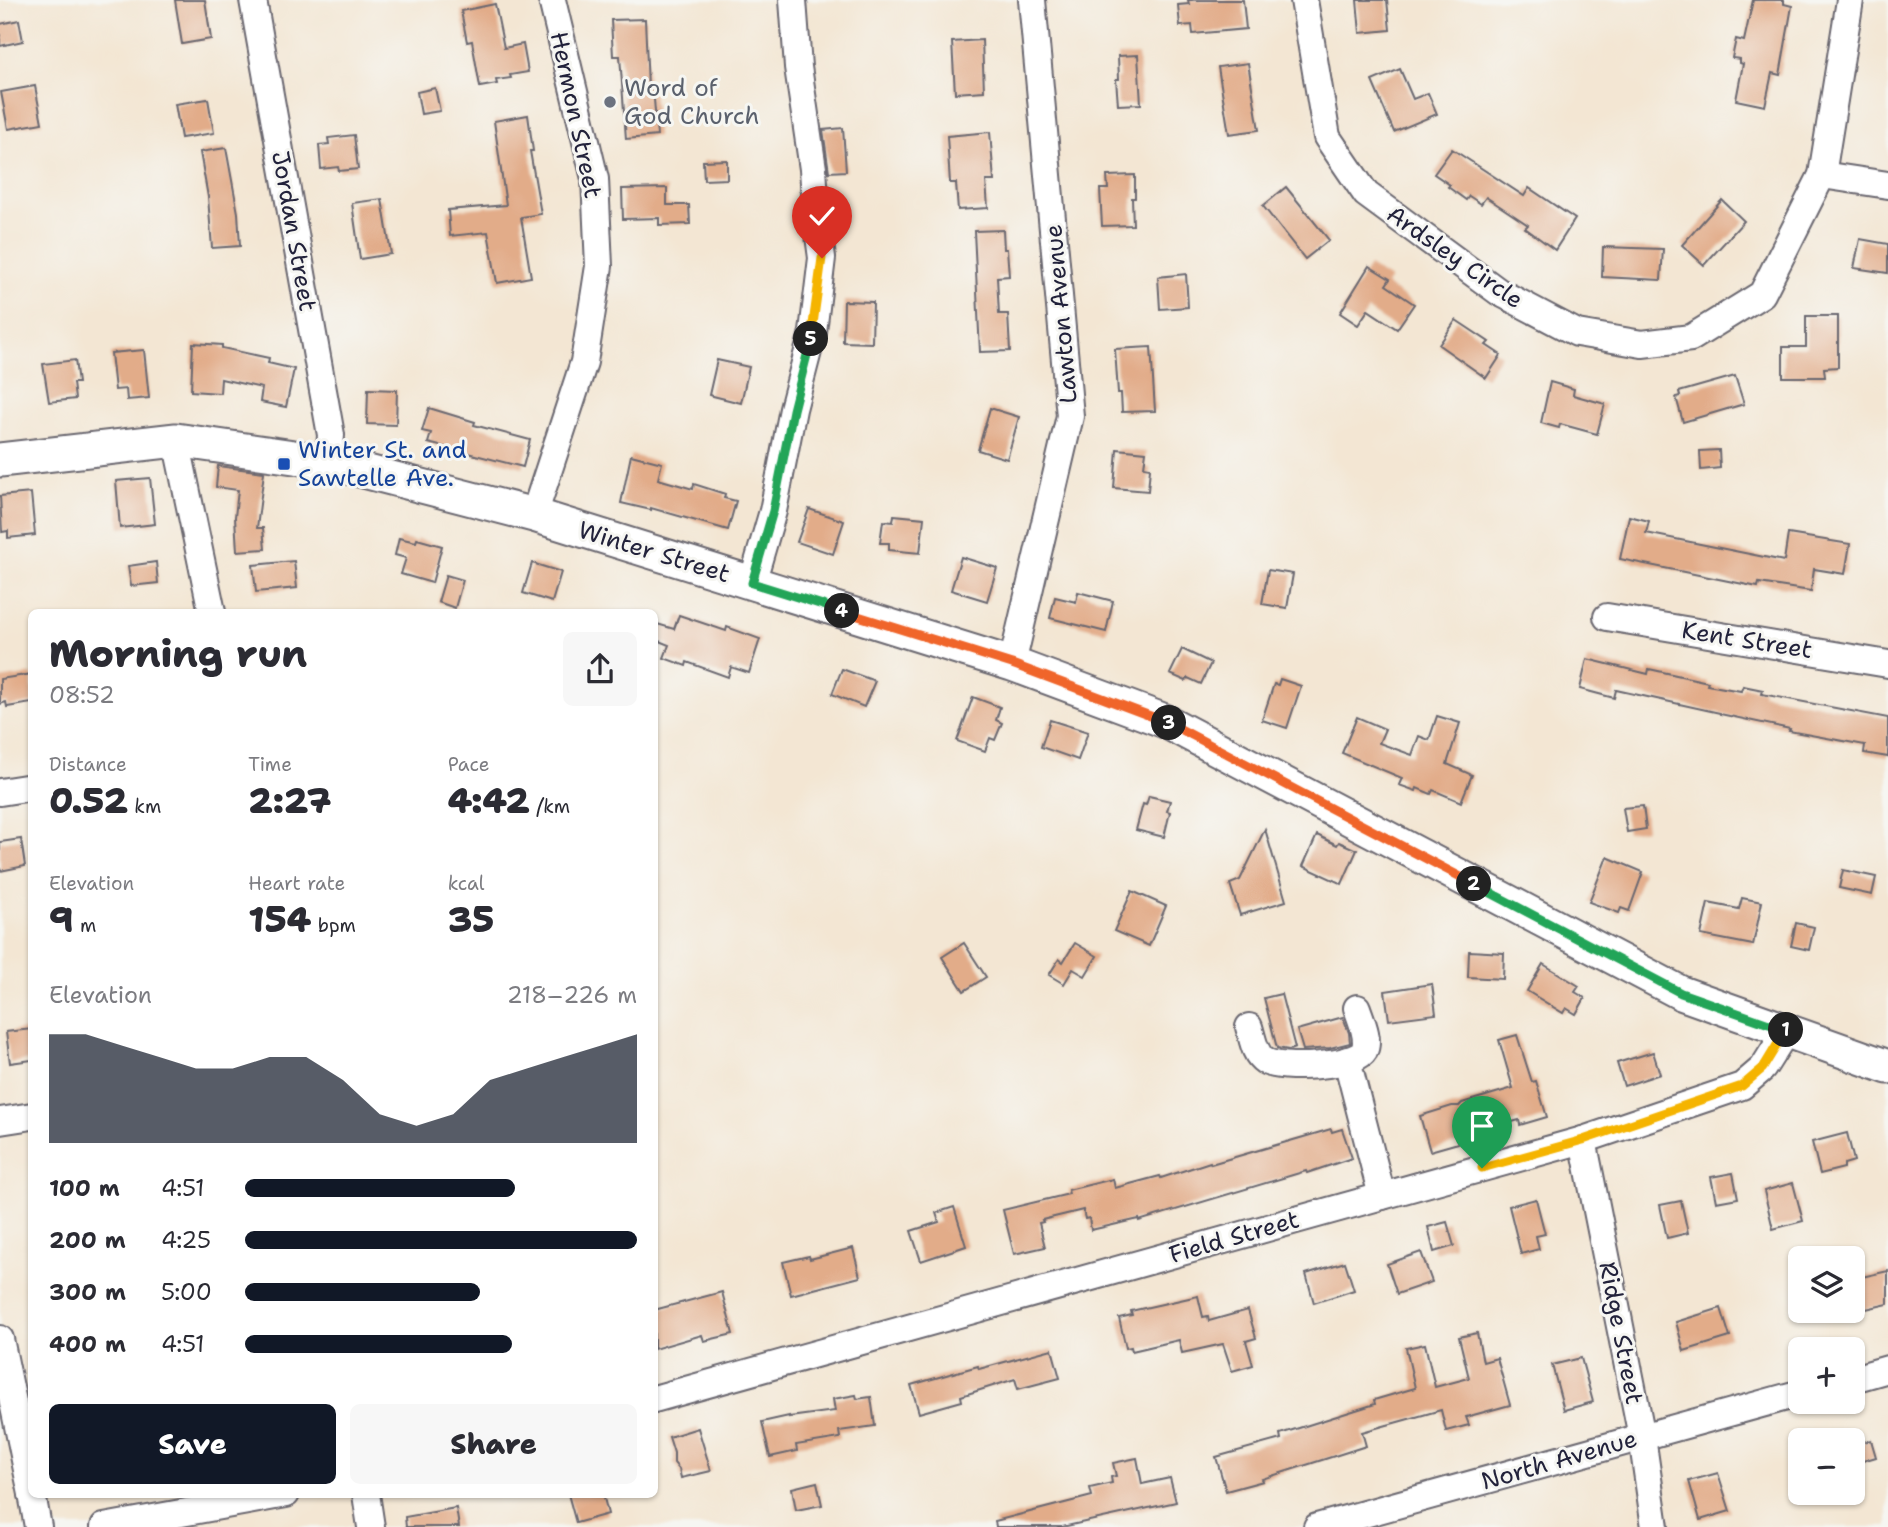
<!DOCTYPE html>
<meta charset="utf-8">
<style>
:root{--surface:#fff;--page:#f7f7f7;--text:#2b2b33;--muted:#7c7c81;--accent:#111827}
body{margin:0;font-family:"Shantell Sans",sans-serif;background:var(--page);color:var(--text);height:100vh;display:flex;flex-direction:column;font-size:26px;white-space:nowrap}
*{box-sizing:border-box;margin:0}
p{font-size:23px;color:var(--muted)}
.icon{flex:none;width:38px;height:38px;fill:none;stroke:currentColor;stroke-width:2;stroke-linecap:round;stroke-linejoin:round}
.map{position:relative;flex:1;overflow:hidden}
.sheet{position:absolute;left:28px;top:609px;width:630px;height:889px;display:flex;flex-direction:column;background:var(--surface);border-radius:10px;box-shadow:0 2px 5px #0004}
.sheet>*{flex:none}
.controls{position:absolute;left:1788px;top:1246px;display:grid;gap:14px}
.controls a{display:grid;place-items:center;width:77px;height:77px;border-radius:10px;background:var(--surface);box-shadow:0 2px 5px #0004;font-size:35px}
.pin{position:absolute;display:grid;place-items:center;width:60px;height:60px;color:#fff;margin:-72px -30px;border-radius:50% 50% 50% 0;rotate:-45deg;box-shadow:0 0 7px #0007}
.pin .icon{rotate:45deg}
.km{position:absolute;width:35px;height:35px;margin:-18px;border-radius:50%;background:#222;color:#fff;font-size:19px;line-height:35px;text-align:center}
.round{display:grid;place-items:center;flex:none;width:74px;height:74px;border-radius:10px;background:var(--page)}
.overview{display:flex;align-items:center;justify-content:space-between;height:119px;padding:0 21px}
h1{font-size:38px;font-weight:800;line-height:52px}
.figures{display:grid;grid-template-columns:repeat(3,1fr);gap:10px;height:119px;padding:7px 21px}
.figures div{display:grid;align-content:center}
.figures b{font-size:35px;font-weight:800}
.figures small{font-size:19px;font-weight:400}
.figures p{font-size:19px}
.chart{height:196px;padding:14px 21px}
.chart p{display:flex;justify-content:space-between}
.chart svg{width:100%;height:126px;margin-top:7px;fill:var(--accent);opacity:.7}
.button{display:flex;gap:14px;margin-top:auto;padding:14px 21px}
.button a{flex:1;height:80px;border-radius:10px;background:var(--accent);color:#fff;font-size:28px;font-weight:800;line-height:80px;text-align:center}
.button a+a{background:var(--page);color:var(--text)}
ul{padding:0 21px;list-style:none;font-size:23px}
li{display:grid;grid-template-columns:112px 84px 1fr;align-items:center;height:52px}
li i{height:18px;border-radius:9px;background:var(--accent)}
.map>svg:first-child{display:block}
.building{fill:#e2ac89}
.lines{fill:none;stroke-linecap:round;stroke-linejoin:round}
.minor-casing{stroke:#6b6770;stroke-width:30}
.major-casing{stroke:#6b6770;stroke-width:37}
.minor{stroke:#fff;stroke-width:26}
.major{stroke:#fff;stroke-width:33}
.split-1-casing{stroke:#fff;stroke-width:14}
.split-2-casing{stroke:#fff;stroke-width:14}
.split-3-casing{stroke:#fff;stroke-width:14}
.split-4-casing{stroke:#fff;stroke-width:14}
.split-5-casing{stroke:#fff;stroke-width:14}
.split-6-casing{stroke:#fff;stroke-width:14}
.split-1{stroke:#f5b400;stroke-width:9}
.split-2{stroke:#22a559;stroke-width:9}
.split-3{stroke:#f0652b;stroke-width:9}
.split-4{stroke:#f0652b;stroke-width:9}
.split-5{stroke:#22a559;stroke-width:9}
.split-6{stroke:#f5b400;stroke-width:9}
.worship-dot{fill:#6b7280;stroke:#f6f6f2;stroke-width:2.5}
.transit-dot{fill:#1a4fb4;stroke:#f6f6f2;stroke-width:2.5}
.labels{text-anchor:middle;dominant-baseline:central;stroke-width:6;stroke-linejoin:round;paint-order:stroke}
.worship-label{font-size:24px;fill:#5b616d;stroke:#f6f6f2;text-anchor:start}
.street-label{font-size:24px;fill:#22223b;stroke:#f6f6f2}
.transit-label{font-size:24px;fill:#164399;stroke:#f6f6f2;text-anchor:start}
</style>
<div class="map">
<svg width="1888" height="1527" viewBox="0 0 1888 1527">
<rect width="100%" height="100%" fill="#f6f6f2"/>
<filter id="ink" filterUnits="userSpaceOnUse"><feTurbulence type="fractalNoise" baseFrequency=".0143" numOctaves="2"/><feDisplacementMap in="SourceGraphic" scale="14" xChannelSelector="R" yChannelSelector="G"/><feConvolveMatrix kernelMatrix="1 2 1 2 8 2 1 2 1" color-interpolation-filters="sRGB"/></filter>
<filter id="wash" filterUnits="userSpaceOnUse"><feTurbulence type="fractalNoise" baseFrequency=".00686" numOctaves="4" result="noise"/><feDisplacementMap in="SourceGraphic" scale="28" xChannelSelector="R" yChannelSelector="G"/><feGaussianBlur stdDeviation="1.57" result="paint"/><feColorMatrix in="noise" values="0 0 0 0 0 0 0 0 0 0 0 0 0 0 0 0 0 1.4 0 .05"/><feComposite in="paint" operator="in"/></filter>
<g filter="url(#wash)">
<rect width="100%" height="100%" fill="#f3e6d3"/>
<g id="blocks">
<g class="building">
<polygon points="175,0 205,0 211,39 182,44"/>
<polygon points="1188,0 1243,0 1246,29 1193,34 1192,25 1180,26 1178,5 1189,4"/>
<polygon points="1357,0 1387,0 1390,30 1360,33"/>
<polygon points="1753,0 1784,0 1784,4 1792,6 1780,75 1772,73 1765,106 1736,100 1743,64 1740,63 1740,59 1732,58 1736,39 1744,41"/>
<polygon points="495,4 504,48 523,44 528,72 510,75 511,78 496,80 497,84 480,87 472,41 467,42 461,11"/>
<polygon points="645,19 648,87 653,87 657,136 626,139 620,56 613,56 611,20"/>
<polygon points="19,20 23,41 0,46 0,24"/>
<polygon points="982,40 984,91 955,93 952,42"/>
<polygon points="1138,55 1141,104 1118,105 1116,79 1119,79 1118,56"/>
<polygon points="1248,63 1259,130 1229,134 1218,67"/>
<polygon points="1400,69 1413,99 1428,93 1437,114 1394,132 1372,81"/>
<polygon points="35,86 42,123 8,129 1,92"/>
<polygon points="435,88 440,111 421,114 417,92"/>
<polygon points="208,99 214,133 181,138 175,104"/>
<polygon points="528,115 533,151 530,151 541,214 521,217 531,277 497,283 488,232 450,236 448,210 506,205 494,121"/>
<polygon points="843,128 846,171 829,172 823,130"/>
<polygon points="990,132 994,181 986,181 988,208 958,210 956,183 950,183 947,136"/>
<polygon points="354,135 358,169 339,171 338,167 321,169 319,145 329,144 328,138"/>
<polygon points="226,148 238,213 240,246 212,248 208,197 200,152"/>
<polygon points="1452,149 1524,196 1529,188 1575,219 1555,250 1525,228 1528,225 1486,197 1481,204 1469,196 1466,200 1448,187 1450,185 1434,174"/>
<polygon points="727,160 727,179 704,180 703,161"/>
<polygon points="1135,175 1135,198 1132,198 1133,225 1102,226 1100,189 1108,189 1107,176"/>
<polygon points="1286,187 1329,240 1305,259 1263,206"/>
<polygon points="667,188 667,205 689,205 690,224 659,225 659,218 623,219 622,189"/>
<polygon points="382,199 391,254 360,259 352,203"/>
<polygon points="1722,200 1744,221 1704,265 1682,245"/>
<polygon points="1003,230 1004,249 1007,249 1009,276 997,277 999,314 1008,314 1010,351 980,352 974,231"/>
<polygon points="1860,239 1888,244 1888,273 1854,268"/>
<polygon points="1603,247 1663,249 1661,280 1602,277"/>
<polygon points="1369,266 1390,279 1386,285 1414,304 1397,329 1368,310 1358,325 1340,313"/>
<polygon points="1186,274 1188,307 1160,309 1158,277"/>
<polygon points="844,301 873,302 872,343 843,342"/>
<polygon points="1806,316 1838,316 1838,367 1824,368 1825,377 1783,377 1783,347 1806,347"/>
<polygon points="1456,320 1489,342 1486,345 1501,355 1486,378 1439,345"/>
<polygon points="193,343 222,345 222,348 269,358 268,363 294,369 286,407 260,402 262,388 221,379 220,393 191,391"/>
<polygon points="1151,347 1155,411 1122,412 1121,393 1118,393 1115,349"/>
<polygon points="144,350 149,398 127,400 126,389 115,390 111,353"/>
<polygon points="75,360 78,383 73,383 75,399 49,402 43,364"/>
<polygon points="717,360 749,367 741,403 709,395"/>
<polygon points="1735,376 1744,404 1683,422 1676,397 1680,396 1679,392"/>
<polygon points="1550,382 1574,389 1573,395 1605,404 1597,434 1560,424 1559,428 1541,423"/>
<polygon points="368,389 397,390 396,425 367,424"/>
<polygon points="429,408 475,422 474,425 530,440 523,467 428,443 431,433 422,431"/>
<polygon points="990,408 1019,417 1007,459 978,450"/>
<polygon points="1117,449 1146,452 1144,467 1150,468 1148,491 1114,488"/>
<polygon points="1719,450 1720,468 1701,470 1700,451"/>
<polygon points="631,455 662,463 658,479 693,489 694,484 725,494 724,498 736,501 728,530 651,508 651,510 621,503"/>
<polygon points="218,466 264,472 257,528 263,528 265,549 237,551 235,517 238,490 216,487"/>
<polygon points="150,478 155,524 120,528 116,481"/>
<polygon points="31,493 35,535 8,538 8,531 2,532 0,496"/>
<polygon points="809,509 844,521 833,554 797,542"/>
<polygon points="894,515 924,518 920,553 889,550 889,543 880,543 883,521 893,522"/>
<polygon points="1629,516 1649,521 1646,533 1784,561 1788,534 1850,544 1845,574 1814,569 1811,591 1759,583 1758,587 1620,559"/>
<polygon points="399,538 416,542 417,539 442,546 432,583 401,574 406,558 395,555"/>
<polygon points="961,557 997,568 987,601 951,590"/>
<polygon points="294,561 297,588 256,592 253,565"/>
<polygon points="156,562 158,583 131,586 128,566"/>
<polygon points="532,563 561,572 552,602 523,593"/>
<polygon points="1268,570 1293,574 1287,608 1262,604"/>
<polygon points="446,575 463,580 455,608 438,602"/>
<polygon points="1078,592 1113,601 1106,632 1050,618 1055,597 1076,602"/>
<polygon points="679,615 726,631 727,627 760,639 749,673 731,667 728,677 687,662 686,666 664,658 669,645 654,639 654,623 674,629"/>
<polygon points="1182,649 1211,663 1201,684 1188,678 1186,681 1170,674"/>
<polygon points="1587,659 1648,674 1649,669 1708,682 1707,685 1741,691 1743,686 1763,690 1762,694 1888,718 1888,757 1864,753 1865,745 1789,731 1790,729 1720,714 1720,713 1616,690 1614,698 1580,689"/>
<polygon points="842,669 875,681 864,707 832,694"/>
<polygon points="32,674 32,703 7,707 6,702 0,704 0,679"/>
<polygon points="1280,679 1301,686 1287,728 1262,720 1274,684 1278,685"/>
<polygon points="973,697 1000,707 996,720 1002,723 995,740 990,738 985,751 957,741"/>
<polygon points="1437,716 1460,723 1447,764 1472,775 1461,802 1433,790 1431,794 1417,788 1416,791 1399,785 1402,778 1342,753 1357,717 1385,729 1379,743 1412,755 1419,736 1429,740"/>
<polygon points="1050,720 1088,732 1078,760 1041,747"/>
<polygon points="1149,796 1170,801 1167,811 1170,812 1164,837 1136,830 1143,804 1146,805"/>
<polygon points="1643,806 1646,829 1627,832 1623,808"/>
<polygon points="1265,829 1286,901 1240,915 1230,884 1240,880"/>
<polygon points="1317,835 1337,845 1339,842 1357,850 1342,884 1303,866"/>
<polygon points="21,839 25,866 0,871 0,842"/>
<polygon points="1607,857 1643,872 1629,911 1621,908 1619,913 1589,902"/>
<polygon points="1843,870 1876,877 1872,895 1839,888"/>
<polygon points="1132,891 1166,906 1149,946 1114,931"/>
<polygon points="1742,898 1762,902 1753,945 1701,935 1708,903 1739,909"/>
<polygon points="1796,923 1814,927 1809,950 1791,946"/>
<polygon points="964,943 986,977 964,991 942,957"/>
<polygon points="1075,943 1097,956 1085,976 1073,969 1064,984 1049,975 1059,959 1063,962"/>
<polygon points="1469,951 1504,953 1503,979 1468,977"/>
<polygon points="1543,964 1579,986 1575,992 1585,998 1576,1014 1566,1008 1563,1013 1527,991"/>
<polygon points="1432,984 1436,1014 1389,1020 1385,991"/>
<polygon points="1281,994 1295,1048 1289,1050 1277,1048 1264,998"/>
<polygon points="1343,1017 1349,1033 1350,1043 1330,1048 1303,1050 1297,1030"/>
<polygon points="32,1029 32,1060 10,1063 6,1032"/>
<polygon points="1517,1035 1532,1082 1536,1081 1547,1117 1520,1125 1519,1120 1456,1138 1458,1143 1430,1151 1420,1116 1452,1106 1459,1106 1462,1103 1513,1088 1499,1040"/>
<polygon points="1653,1052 1660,1074 1624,1086 1617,1063"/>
<polygon points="1331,1129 1332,1132 1342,1129 1352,1158 1307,1173 1306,1171 1139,1221 1139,1219 1091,1230 1089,1218 1085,1219 1083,1210 1042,1220 1043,1222 1039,1223 1045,1247 1014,1254 1003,1210 1069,1194 1068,1190 1113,1179 1115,1188 1160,1176 1161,1178 1210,1162 1211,1164"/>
<polygon points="1847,1133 1854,1161 1844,1164 1844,1168 1820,1174 1812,1142"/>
<polygon points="1733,1173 1738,1198 1716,1202 1711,1177"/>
<polygon points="1793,1183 1803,1221 1773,1229 1764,1191"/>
<polygon points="1536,1199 1545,1234 1536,1236 1539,1249 1521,1254 1509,1206"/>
<polygon points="1681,1201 1688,1233 1667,1238 1660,1205"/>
<polygon points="954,1207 966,1246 921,1261 911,1231 939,1222 936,1213"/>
<polygon points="1447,1222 1454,1246 1434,1252 1428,1227"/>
<polygon points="853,1248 860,1277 791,1295 783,1262 809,1256 810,1259"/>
<polygon points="1421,1252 1432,1282 1397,1294 1387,1264"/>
<polygon points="1345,1262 1354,1290 1314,1303 1306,1274"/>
<polygon points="1888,1271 1888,1304 1853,1312 1853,1279"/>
<polygon points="722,1292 733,1334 704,1341 702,1335 654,1349 654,1310"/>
<polygon points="1198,1296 1203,1317 1208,1316 1209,1321 1248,1310 1256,1338 1246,1341 1253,1365 1232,1371 1223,1344 1182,1353 1179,1340 1132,1351 1131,1347 1126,1348 1119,1318 1132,1315 1131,1311"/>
<polygon points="1721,1308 1730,1337 1684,1351 1676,1322"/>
<polygon points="1477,1333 1483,1362 1497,1358 1510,1405 1466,1417 1469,1425 1446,1431 1441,1410 1362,1432 1366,1446 1262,1479 1263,1481 1226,1491 1216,1457 1281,1439 1280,1434 1375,1404 1374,1400 1415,1388 1406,1348 1425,1344 1435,1387 1469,1378 1459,1337"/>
<polygon points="1052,1349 1060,1378 1018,1389 1015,1379 961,1396 962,1401 919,1413 911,1385 978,1366 979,1369"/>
<polygon points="1581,1358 1593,1402 1564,1410 1552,1365"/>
<polygon points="856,1395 857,1399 871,1397 875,1426 839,1431 840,1438 796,1445 797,1451 770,1457 762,1422 789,1416 789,1417 835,1411 833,1399"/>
<polygon points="698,1428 711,1471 681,1478 679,1469 674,1463 674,1453 669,1437"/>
<polygon points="1871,1440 1876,1457 1853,1464 1853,1445"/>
<polygon points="1137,1458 1142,1484 1170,1478 1176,1502 1062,1527 996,1527 995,1521 1092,1496 1090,1488 1112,1483 1111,1477 1116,1476 1113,1463"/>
<polygon points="1718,1473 1730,1511 1700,1520 1689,1481"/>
<polygon points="817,1482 822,1505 796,1510 792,1488"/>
<polygon points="568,1494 603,1494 608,1514 576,1523"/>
<polygon points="456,1508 459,1527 406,1527 405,1517"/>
</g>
</g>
</g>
<g filter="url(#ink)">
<use href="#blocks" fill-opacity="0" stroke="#6b6770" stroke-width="2"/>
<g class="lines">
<defs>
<g id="minor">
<polyline points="253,0 331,435 329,462"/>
<polyline points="1304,0 1327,137 1366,194 1499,292 1577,333 1642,344 1691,338 1762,294 1822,175 1850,0"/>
<polyline points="1822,175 1888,185"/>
<polyline points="176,440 212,612"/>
<polyline points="534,515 584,362 599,266 595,179 552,0"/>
<polyline points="752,583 773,511 793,409 813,332 822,258 816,213 813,169 798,67 793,0"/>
<polyline points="1607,617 1888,664"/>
<polyline points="1012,664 1070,416 1032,0"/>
<polyline points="0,792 32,787"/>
<path d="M1249,1027C1253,1039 1254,1054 1265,1061C1280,1070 1355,1067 1364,1051C1370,1039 1361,1020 1357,1008"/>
<polyline points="1347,1060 1382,1196"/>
<polyline points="0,1121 32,1116"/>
<polyline points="1583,1140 1642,1437 1655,1527"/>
<polyline points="0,1339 32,1494"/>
<polyline points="1853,1379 1888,1369"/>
<polyline points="654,1399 1583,1140 1742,1086 1763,1068 1787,1030"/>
<polyline points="32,1494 38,1527"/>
<polyline points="366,1494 371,1527"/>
<polyline points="104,1527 286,1494"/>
<polyline points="1317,1527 1801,1393"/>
</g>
<polyline id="major" points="0,460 176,440 329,462 534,515 1012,664 1165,721 1681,993 1888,1067"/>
</defs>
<use href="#minor" class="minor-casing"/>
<use href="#major" class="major-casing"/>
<use href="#minor" class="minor"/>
<use href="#major" class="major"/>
</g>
</g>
<g class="lines" filter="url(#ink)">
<defs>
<polyline id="split-1" points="1482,1168 1583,1140 1742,1086 1763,1068 1786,1030"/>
<polyline id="split-2" points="1474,884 1681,993 1786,1030"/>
<polyline id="split-3" points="1169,723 1474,884"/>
<polyline id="split-4" points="842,611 1012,664 1169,723"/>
<polyline id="split-5" points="811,339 793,410 773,511 752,583 842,611"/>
<polyline id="split-6" points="811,339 822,258"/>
</defs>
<use href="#split-1" class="split-1-casing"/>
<use href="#split-2" class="split-2-casing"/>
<use href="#split-3" class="split-3-casing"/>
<use href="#split-4" class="split-4-casing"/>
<use href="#split-5" class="split-5-casing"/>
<use href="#split-6" class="split-6-casing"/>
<use href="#split-1" class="split-1"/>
<use href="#split-2" class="split-2"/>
<use href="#split-3" class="split-3"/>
<use href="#split-4" class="split-4"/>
<use href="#split-5" class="split-5"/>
<use href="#split-6" class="split-6"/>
</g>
<circle class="worship-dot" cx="610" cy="102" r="7"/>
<rect class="transit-dot" x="277" y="457" width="14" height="14" rx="3.5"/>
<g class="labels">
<g class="worship-label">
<text x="624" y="88">Word of<tspan x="624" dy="28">God Church</tspan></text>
</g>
<g class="street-label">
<text transform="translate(576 115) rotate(78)">Hermon Street</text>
<text transform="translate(294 231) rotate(80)">Jordan Street</text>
<text transform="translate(1455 257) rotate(35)">Ardsley Circle</text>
<text transform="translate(1061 314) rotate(-95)">Lawton Avenue</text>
<text transform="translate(654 552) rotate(17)">Winter Street</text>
<text transform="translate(1747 640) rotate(9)">Kent Street</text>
<text transform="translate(1234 1237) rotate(-16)">Field Street</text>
<text transform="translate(1621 1333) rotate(79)">Ridge Street</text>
<text transform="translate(1559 1460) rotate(-16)">North Avenue</text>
</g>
<g class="transit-label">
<text x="298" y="450">Winter St. and<tspan x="298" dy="28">Sawtelle Ave.</tspan></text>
</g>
</g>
</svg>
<div class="controls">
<a><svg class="icon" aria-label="layers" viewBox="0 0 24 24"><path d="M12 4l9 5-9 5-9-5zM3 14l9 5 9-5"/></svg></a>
<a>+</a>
<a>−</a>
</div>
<div class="pin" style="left:1482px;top:1168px;background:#1e9e55"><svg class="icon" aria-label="arrive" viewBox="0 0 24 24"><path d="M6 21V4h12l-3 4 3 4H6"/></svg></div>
<div class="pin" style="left:822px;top:258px;background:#d93025"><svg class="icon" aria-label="check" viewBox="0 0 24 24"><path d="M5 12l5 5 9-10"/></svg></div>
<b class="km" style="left:1786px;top:1030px">1</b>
<b class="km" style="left:1474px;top:884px">2</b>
<b class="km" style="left:1169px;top:723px">3</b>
<b class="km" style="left:842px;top:611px">4</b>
<b class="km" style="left:811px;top:339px">5</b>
<section class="sheet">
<div class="overview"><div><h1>Morning run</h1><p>08:52</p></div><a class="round"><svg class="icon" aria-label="share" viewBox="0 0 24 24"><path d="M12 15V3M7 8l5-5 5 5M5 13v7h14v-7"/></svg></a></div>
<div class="figures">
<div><p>Distance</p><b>0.52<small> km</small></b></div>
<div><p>Time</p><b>2:27</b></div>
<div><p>Pace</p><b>4:42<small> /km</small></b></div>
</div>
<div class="figures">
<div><p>Elevation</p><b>9<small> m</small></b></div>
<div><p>Heart rate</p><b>154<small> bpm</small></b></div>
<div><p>kcal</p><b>35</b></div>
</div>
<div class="chart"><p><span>Elevation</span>218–226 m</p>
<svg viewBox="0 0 160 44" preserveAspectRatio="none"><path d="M0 44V6L10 6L20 10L30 14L40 18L50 18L60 14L70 14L80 22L90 34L100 38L110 34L120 22L130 18L140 14L150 10L160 6V44z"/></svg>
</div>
<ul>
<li><b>100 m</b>4:51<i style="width:69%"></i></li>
<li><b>200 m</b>4:25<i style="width:100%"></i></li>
<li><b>300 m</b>5:00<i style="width:60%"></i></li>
<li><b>400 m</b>4:51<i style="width:68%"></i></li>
</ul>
<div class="button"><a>Save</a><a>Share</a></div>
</section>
</div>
